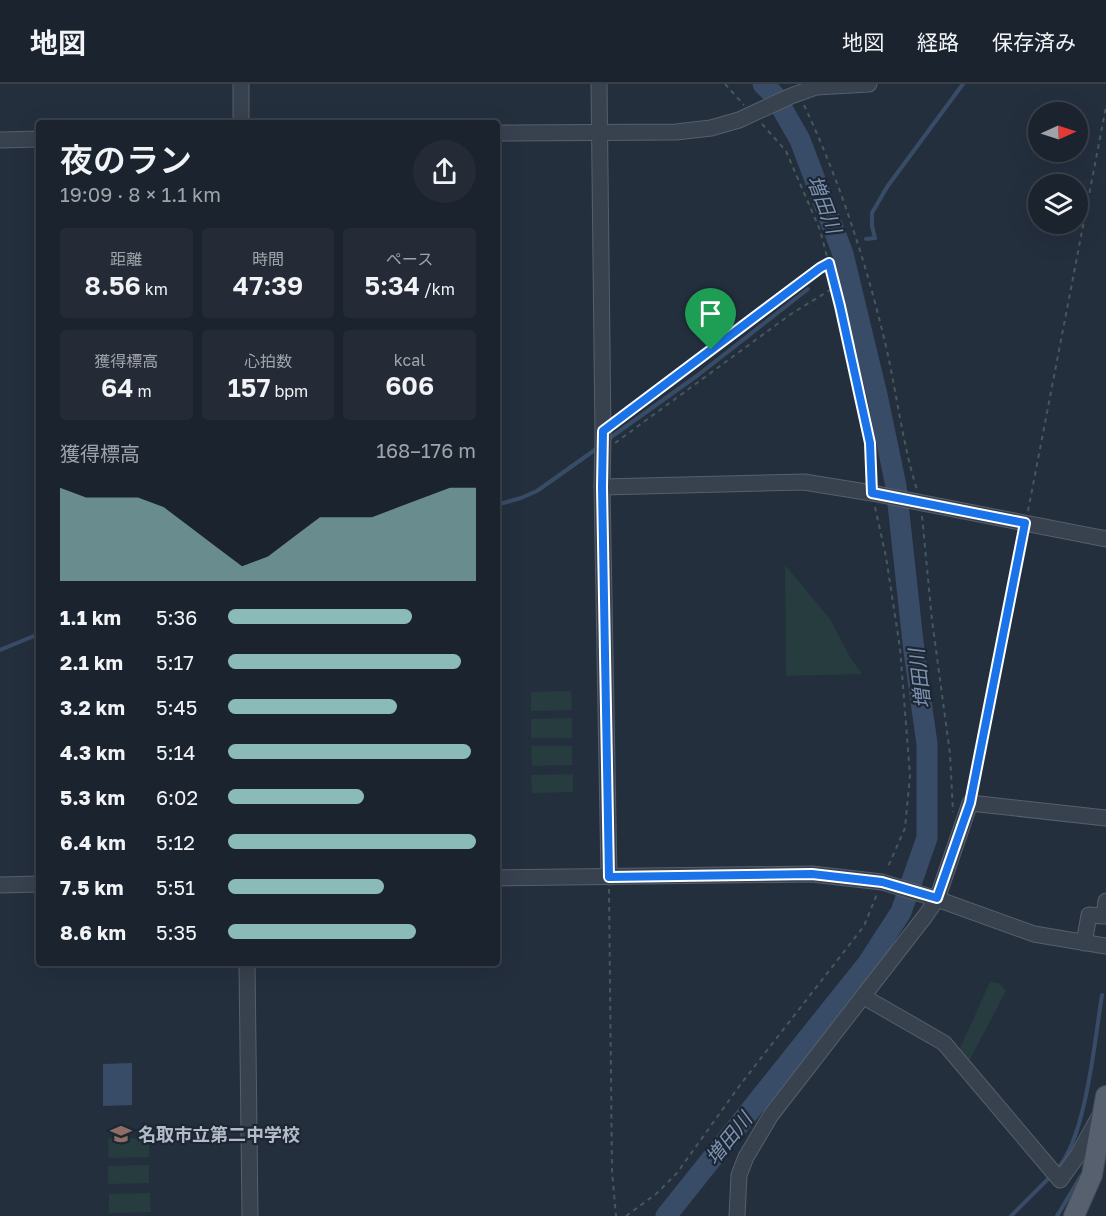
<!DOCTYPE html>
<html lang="ja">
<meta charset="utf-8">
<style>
:root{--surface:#1b232e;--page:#242b36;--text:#f1f3f6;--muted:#a0a4aa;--line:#39404a;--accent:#8bbbb9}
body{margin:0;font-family:"Golos Text","Noto Sans JP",sans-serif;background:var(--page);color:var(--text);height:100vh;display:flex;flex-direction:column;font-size:22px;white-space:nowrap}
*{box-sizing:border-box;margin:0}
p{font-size:20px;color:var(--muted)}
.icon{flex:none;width:33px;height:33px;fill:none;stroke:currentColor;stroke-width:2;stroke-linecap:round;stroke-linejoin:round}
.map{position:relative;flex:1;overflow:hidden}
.details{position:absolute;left:36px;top:36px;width:464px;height:846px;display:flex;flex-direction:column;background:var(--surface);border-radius:6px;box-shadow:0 6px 24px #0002,0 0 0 2px var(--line)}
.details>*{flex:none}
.needle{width:39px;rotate:87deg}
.buttons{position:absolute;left:1028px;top:18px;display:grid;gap:12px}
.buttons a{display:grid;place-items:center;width:60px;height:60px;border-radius:50%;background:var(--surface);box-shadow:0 6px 24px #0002,0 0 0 2px var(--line);font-size:30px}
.pin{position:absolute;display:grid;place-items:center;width:51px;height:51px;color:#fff;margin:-62px -26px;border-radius:50% 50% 50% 0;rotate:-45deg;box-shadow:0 0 6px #0007}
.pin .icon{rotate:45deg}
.round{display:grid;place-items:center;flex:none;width:63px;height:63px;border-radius:32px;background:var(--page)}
.head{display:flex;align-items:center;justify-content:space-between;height:102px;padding:0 24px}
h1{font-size:33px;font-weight:600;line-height:45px}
.stats{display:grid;grid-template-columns:repeat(3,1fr);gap:9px;height:102px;padding:6px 24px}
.stats div{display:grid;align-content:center;border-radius:6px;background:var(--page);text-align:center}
.stats b{font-size:26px;font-weight:600}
.stats small{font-size:16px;font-weight:400}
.stats p{font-size:16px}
.chart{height:168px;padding:12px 24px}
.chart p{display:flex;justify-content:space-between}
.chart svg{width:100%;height:108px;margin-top:6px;fill:var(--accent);opacity:.7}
ul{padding:0 24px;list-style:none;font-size:20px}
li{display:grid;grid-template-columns:96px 72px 1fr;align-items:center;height:45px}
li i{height:15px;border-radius:8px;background:var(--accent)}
header{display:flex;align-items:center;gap:36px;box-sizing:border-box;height:84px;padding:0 30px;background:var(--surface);border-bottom:2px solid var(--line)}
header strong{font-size:28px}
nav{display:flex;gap:33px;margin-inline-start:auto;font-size:21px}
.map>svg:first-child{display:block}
.green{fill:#263c3f}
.water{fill:#394c67}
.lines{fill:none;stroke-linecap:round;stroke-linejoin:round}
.stream{stroke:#394c67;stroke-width:4}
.river{stroke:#394c67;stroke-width:21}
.minor-casing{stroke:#565f6c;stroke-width:17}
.major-casing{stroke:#414a57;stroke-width:22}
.path{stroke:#44595c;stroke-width:2;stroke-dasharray:4.5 4.5;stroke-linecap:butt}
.minor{stroke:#38414e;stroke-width:15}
.major{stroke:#56606e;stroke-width:20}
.route-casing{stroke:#fff;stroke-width:12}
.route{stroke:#1a73e8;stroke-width:8}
.labels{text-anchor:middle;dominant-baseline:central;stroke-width:4.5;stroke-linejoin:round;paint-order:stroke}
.poi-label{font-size:18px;font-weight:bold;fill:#b4bcc9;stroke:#1d2633;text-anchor:start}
.water-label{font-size:20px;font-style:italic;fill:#7c92b1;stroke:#1d2633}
</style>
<header>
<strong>地図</strong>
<nav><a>地図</a><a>経路</a><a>保存済み</a></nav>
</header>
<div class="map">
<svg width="1106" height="1132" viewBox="0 0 1106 1132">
<rect width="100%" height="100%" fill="#242f3e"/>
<g class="green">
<polygon points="785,481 830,535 851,575 862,590 786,592"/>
<polygon points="571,607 572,626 531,627 531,608"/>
<polygon points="572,634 572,654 531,654 531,635"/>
<polygon points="572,662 572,681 532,682 531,662"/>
<polygon points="573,690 573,708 532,709 531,691"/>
<polygon points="990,898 999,899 1006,907 968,979 958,969"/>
<polygon points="149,1054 149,1073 109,1074 108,1055"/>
<polygon points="149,1081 149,1099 108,1100 108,1082"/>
<polygon points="150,1109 151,1128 109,1129 109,1110"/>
</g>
<polygon class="water" points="132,979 132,1021 103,1022 103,980"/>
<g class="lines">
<g class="stream">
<polyline points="866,155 875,154 872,142 872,129 887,103 963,0"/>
<polyline points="607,356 698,291 808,205"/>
<polyline points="496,421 521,414 537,407 599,363"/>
<polyline points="0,566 39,550"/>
<path d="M1057,1085C1086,1055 1095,954 1102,911"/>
<polyline points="1011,1132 1052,1091"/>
<polyline points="1057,1132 1081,1092"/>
</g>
<polyline class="river" points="666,1132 868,879 901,828 927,754 927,660 914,567 896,402 877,311 843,170 800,56 775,12 763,0"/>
<defs>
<g id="minor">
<polyline points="241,0 241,39"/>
<polyline points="599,0 603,352 602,403 609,793"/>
<polyline points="496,49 676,48 711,44 739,36 791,12 816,3 869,0"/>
<polyline points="0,56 39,55"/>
<polyline points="602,403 804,398 872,409 1106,455"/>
<polyline points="496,794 812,790 882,798 937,815 1034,850 1106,862"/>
<polyline points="0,801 39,800"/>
<polyline points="1084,859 1089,831 1104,832 1106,817"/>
<polyline points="247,879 250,1132"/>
<polyline points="864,913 944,959 1060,1096 1078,1071 1099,1033"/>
<polyline points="737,1132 739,1091 746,1073 771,1031 926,831 937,815 970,719 1106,734"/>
</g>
<polyline id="major" points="1074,1132 1092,1091 1106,1012"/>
</defs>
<use href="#minor" class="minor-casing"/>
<use href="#major" class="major-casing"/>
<g class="path">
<polyline points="725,0 744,21"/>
<path d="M804,21C838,93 864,172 883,250C896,301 901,355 917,406"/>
<polyline points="762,40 786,67 820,146 840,222 862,319 870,359 872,396"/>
<polyline points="615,338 820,184 829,179"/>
<polyline points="615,359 791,230 835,203"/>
<polyline points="875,423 886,473 900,564 910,691 905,744 887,785"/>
<polyline points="1028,427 1106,23"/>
<polyline points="922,432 932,536 950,670 953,728"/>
<polyline points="972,706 1023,453"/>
<polyline points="609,805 612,1087 616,1132"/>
<polyline points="626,1132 656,1110 677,1089 740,1001 864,842 877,810"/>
</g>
<use href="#minor" class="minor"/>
<use href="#major" class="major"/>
</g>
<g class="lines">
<defs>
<polygon id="route" points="829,179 840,222 870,359 872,409 1025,439 970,719 937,814 882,798 812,790 609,793 602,403 603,347 820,184"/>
</defs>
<use href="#route" class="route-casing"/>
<use href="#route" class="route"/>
</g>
<defs>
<symbol id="school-bare" viewBox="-9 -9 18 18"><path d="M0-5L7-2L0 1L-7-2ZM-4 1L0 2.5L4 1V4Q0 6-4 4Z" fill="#8d6e63" stroke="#1d2633" stroke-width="2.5" paint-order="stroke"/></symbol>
</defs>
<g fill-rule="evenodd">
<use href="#school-bare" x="106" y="1035" width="30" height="30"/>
</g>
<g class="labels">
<g class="poi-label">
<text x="138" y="1050">名取市立第二中学校</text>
</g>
<g class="water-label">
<text transform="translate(825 120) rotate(69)">増田川</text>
<text transform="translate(919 595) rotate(-97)">増田川</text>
<text transform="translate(728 1054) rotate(-51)">増田川</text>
</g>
</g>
</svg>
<div class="buttons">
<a><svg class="needle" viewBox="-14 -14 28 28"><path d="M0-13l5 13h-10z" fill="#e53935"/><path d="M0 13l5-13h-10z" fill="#a0a4aa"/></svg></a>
<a><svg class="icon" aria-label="layers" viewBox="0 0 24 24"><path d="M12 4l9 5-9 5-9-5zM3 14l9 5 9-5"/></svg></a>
</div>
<div class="pin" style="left:711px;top:266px;background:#1e9e55"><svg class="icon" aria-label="arrive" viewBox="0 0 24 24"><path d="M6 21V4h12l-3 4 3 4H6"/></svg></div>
<section class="details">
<div class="head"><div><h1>夜のラン</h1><p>19:09 · 8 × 1.1 km</p></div><a class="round"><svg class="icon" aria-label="share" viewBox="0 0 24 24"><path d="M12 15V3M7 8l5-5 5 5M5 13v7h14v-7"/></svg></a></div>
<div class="stats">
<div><p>距離</p><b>8.56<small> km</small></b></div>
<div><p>時間</p><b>47:39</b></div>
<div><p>ペース</p><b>5:34<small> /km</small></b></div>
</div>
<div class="stats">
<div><p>獲得標高</p><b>64<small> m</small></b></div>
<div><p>心拍数</p><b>157<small> bpm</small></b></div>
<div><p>kcal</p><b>606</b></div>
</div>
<div class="chart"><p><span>獲得標高</span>168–176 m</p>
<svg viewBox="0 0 160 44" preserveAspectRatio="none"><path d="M0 44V6L10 10L20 10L30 10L40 14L50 22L60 30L70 38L80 34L90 26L100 18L110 18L120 18L130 14L140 10L150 6L160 6V44z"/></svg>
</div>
<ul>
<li><b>1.1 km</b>5:36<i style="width:74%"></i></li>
<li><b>2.1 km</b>5:17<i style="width:94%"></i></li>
<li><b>3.2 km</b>5:45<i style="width:68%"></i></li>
<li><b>4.3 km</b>5:14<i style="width:98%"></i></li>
<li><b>5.3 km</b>6:02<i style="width:55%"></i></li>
<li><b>6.4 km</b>5:12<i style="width:100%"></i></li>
<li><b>7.5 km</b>5:51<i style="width:63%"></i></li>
<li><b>8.6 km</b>5:35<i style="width:76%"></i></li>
</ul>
</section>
</div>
